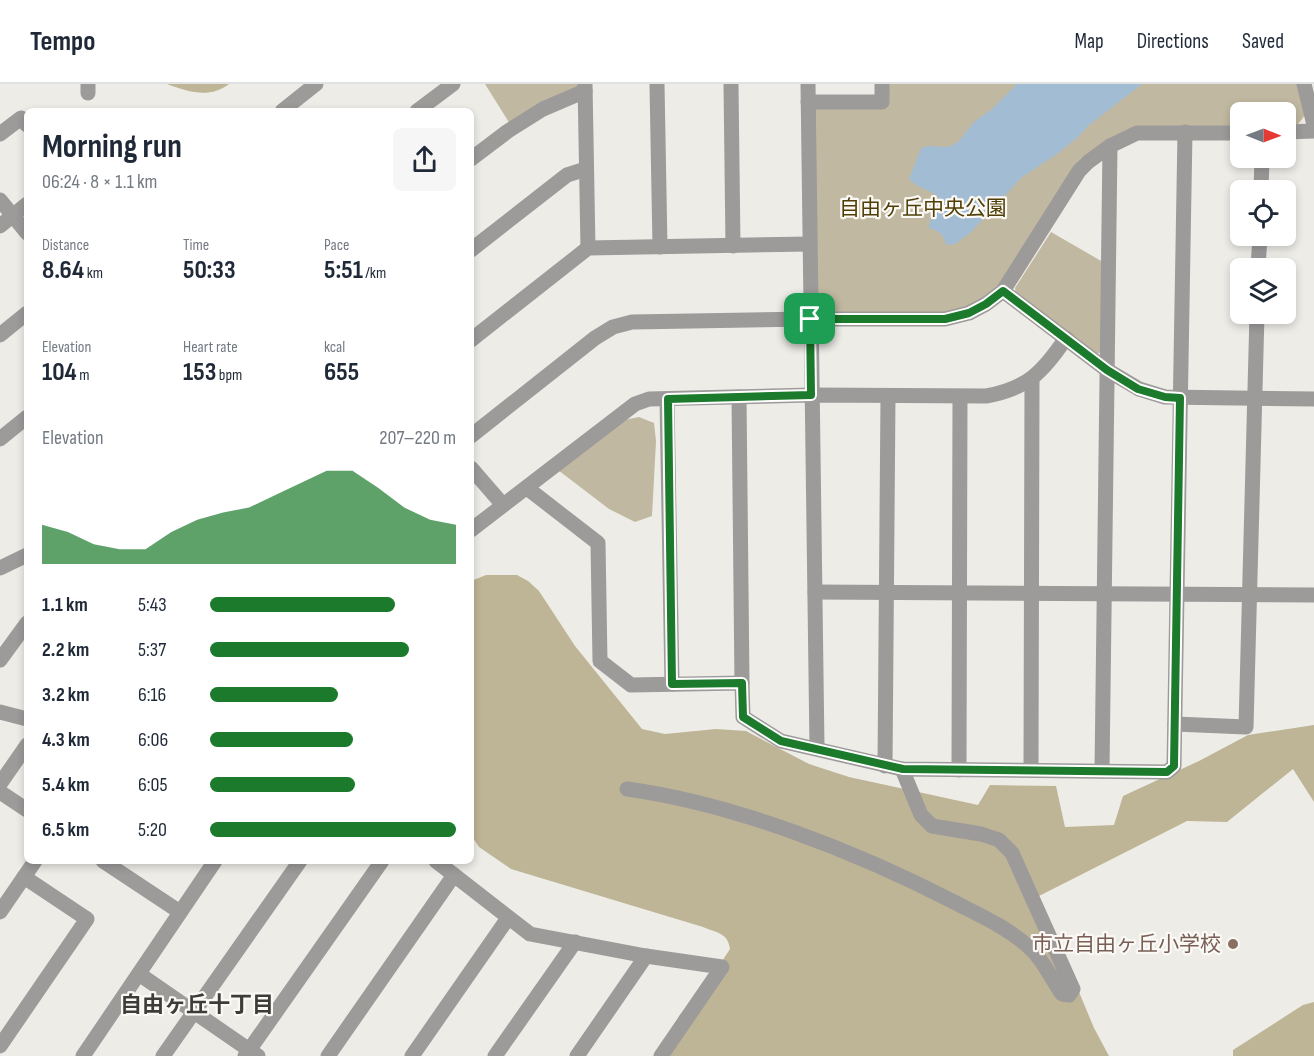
<!DOCTYPE html>
<meta charset="utf-8">
<style>
:root{--surface:#fff;--page:#f6f6f7;--text:#1f2937;--muted:#747a83;--line:#e0e1e3;--accent:#1b7a2b}
body{margin:0;font-family:"Sofia Sans Condensed","Noto Sans JP",sans-serif;background:var(--page);color:var(--text);height:100vh;display:flex;flex-direction:column;font-size:22px;white-space:nowrap}
*{box-sizing:border-box;margin:0}
p{font-size:20px;color:var(--muted)}
.icon{flex:none;width:33px;height:33px;fill:none;stroke:currentColor;stroke-width:2;stroke-linecap:round;stroke-linejoin:round}
.map{position:relative;flex:1;overflow:hidden}
.sheet{position:absolute;left:24px;top:24px;width:450px;height:756px;display:flex;flex-direction:column;background:var(--surface);border-radius:9px;box-shadow:0 3px 9px #0003}
.sheet>*{flex:none}
.needle{width:39px;rotate:91deg}
.controls{position:absolute;left:1230px;top:18px;display:grid;gap:12px}
.controls a{display:grid;place-items:center;width:66px;height:66px;border-radius:9px;background:var(--surface);box-shadow:0 3px 9px #0003;font-size:30px}
.pin{position:absolute;display:grid;place-items:center;width:51px;height:51px;color:#fff;margin:-26px;border-radius:12px;box-shadow:0 3px 9px #0006}
.round{display:grid;place-items:center;flex:none;width:63px;height:63px;border-radius:9px;background:var(--page)}
.headline{display:flex;align-items:center;justify-content:space-between;height:102px;padding:0 18px}
h1{font-size:33px;font-weight:700;line-height:45px}
.figures{display:grid;grid-template-columns:repeat(3,1fr);gap:9px;height:102px;padding:6px 18px}
.figures div{display:grid;align-content:center}
.figures b{font-size:26px;font-weight:700}
.figures small{font-size:16px;font-weight:400}
.figures p{font-size:16px}
.chart{height:168px;padding:12px 18px}
.chart p{display:flex;justify-content:space-between}
.chart svg{width:100%;height:108px;margin-top:6px;fill:var(--accent);opacity:.7}
ul{padding:0 18px;list-style:none;font-size:20px}
li{display:grid;grid-template-columns:96px 72px 1fr;align-items:center;height:45px}
li i{height:15px;border-radius:8px;background:var(--accent)}
header{display:flex;align-items:center;gap:36px;box-sizing:border-box;height:84px;padding:0 30px;background:var(--surface);border-bottom:2px solid var(--line)}
header strong{font-size:28px}
nav{display:flex;gap:33px;margin-inline-start:auto;font-size:21px}
.map>svg:first-child{display:block}
.green{fill:#c1b8a1}
.forest{fill:#beb496}
.water{fill:#a2bcd3}
.lines{fill:none;stroke-linecap:round;stroke-linejoin:round}
.minor{stroke:#9d9a9a;stroke-width:15}
.route-casing{stroke:#fff;stroke-width:12}
.route{stroke:#1b7a2b;stroke-width:8}
.education-dot{fill:#8d6e63;stroke:#fbf9f5;stroke-width:2}
.labels{text-anchor:middle;dominant-baseline:central;stroke-width:4.5;stroke-linejoin:round;paint-order:stroke}
.park-label{font-size:21px;fill:#4f3e05;stroke:#fbf9f5}
.education-label{font-size:21px;fill:#785e54;stroke:#fbf9f5;text-anchor:end}
.neighbourhood-label{font-size:22px;font-weight:bold;fill:#3d3c39;stroke:#fbf9f5}
</style>
<header>
<strong>Tempo</strong>
<nav><a>Map</a><a>Directions</a><a>Saved</a></nav>
</header>
<div class="map">
<svg width="1314" height="972" viewBox="0 0 1314 972">
<rect width="100%" height="100%" fill="#edece7"/>
<g class="green">
<polygon points="485,0 579,0 576,4 510,40"/>
<polygon points="885,0 1299,0 1306,30 1298,40 1286,43 1286,28 1240,28 1240,43 1103,59 1080,75 996,207 958,228 817,229 814,24 885,24"/>
<polygon points="1051,148 1103,178 1101,268 1097,270 1016,210 1015,204"/>
<polygon points="639,333 654,339 656,357 652,432 635,438 609,425 558,386 619,337"/>
</g>
<g class="forest">
<path d="M167,0H229C210,15 188,8 167,0Z"/>
<path d="M486,491H517L528,497L539,507L575,562L642,645L665,650L716,645L746,647L809,680L849,693L978,721L990,701L1056,702L1065,743L1114,741L1123,712L1199,677L1248,651L1314,641V718L1293,685L1227,738L1187,737L1039,812L1094,944L1109,972H668L671,954L679,932L711,894L730,865C728,848 716,849 703,843L511,785L479,763L471,751V497Z"/>
<polygon points="1314,918 1314,972 1233,972 1233,966 1303,921"/>
</g>
<path class="water" d="M1017,0H1142L1088,42L1077,54L1057,70L1022,93L970,149L955,160L946,161C945,151 937,146 929,144C929,131 940,132 938,113C929,105 917,104 909,95L921,64L928,62L949,63L959,57L974,38L992,25Z"/>
<g class="lines">
<g class="minor">
<polyline points="585,0 588,164"/>
<polyline points="657,0 660,163"/>
<polyline points="731,0 733,162"/>
<polyline points="808,0 817,664"/>
<polyline points="1304,0 1314,41"/>
<polyline points="88,9 88,0"/>
<polyline points="808,18 882,18 882,0"/>
<polyline points="282,27 316,0"/>
<polyline points="417,27 453,0"/>
<polyline points="1286,48 1314,47"/>
<polyline points="0,50 21,34 27,41"/>
<polyline points="471,75 508,47 543,25 585,7"/>
<polyline points="1261,106 1262,74"/>
<polyline points="0,116 27,149"/>
<polyline points="0,142 27,120"/>
<polyline points="471,166 567,91 586,85"/>
<polyline points="1258,184 1260,152"/>
<polyline points="1003,207 1107,286 1139,305 1165,313 1314,315"/>
<polyline points="0,251 27,229"/>
<polyline points="471,256 588,164 810,160"/>
<polyline points="739,313 742,599"/>
<polyline points="667,315 672,600"/>
<polyline points="471,352 595,254 613,243 632,238 810,235 945,235 969,229 986,220 1003,207 1079,87 1088,78 1110,62 1137,49 1240,49"/>
<polyline points="0,355 27,333"/>
<polyline points="471,384 503,421"/>
<polyline points="527,404 598,459 600,577 631,601 742,599 743,633 781,657 902,685 1167,688 1174,682 1185,48"/>
<path d="M471,446L635,320L649,315L811,311L986,312C1027,305 1043,288 1066,254"/>
<polyline points="0,484 27,471"/>
<polyline points="815,508 1314,511"/>
<polyline points="0,576 27,539"/>
<polyline points="0,628 27,635"/>
<polyline points="1175,640 1246,643 1257,230"/>
<polyline points="885,682 888,312"/>
<polyline points="959,686 960,313"/>
<polyline points="1031,686 1032,295"/>
<polyline points="1102,687 1110,62"/>
<polyline points="0,700 27,661"/>
<path d="M627,705C736,720 857,768 954,818C981,832 1009,844 1031,865C1044,877 1052,896 1062,910L1069,911L1073,905L1012,769L999,756L981,750L932,742L921,731L902,685"/>
<polyline points="0,708 27,726"/>
<polyline points="103,777 180,828"/>
<polyline points="436,777 530,850 646,872 722,883 661,972"/>
<polyline points="0,828 35,777"/>
<polyline points="139,890 258,972"/>
<polyline points="0,962 87,835 24,793"/>
<polyline points="83,972 215,777"/>
<polyline points="163,972 300,777"/>
<polyline points="245,972 382,777"/>
<polyline points="328,972 454,791"/>
<polyline points="412,972 508,834"/>
<polyline points="495,972 575,858"/>
<polyline points="577,972 646,872"/>
</g>
</g>
<g class="lines">
<defs>
<polygon id="route" points="1003,207 1107,286 1138,305 1165,313 1180,314 1174,682 1167,688 903,685 781,657 743,633 742,599 672,600 668,315 811,311 810,235 945,235 969,229 986,220"/>
</defs>
<use href="#route" class="route-casing"/>
<use href="#route" class="route"/>
</g>
<circle class="education-dot" cx="1233" cy="860" r="6"/>
<g class="labels">
<g class="park-label">
<text x="923" y="124">自由ヶ丘中央公園</text>
</g>
<g class="education-label">
<text x="1221" y="860">市立自由ヶ丘小学校</text>
</g>
<g class="neighbourhood-label">
<text x="197" y="921">自由ヶ丘十丁目</text>
</g>
</g>
</svg>
<div class="controls">
<a><svg class="needle" viewBox="-14 -14 28 28"><path d="M0-13l5 13h-10z" fill="#e53935"/><path d="M0 13l5-13h-10z" fill="#747a83"/></svg></a>
<a><svg class="icon" aria-label="locate" viewBox="0 0 24 24"><circle cx="12" cy="12" r="6"/><path d="M12 2v4M12 18v4M2 12h4M18 12h4"/></svg></a>
<a><svg class="icon" aria-label="layers" viewBox="0 0 24 24"><path d="M12 4l9 5-9 5-9-5zM3 14l9 5 9-5"/></svg></a>
</div>
<div class="pin" style="left:810px;top:235px;background:#1e9e55"><svg class="icon" aria-label="arrive" viewBox="0 0 24 24"><path d="M6 21V4h12l-3 4 3 4H6"/></svg></div>
<section class="sheet">
<div class="headline"><div><h1>Morning run</h1><p>06:24 · 8 × 1.1 km</p></div><a class="round"><svg class="icon" aria-label="share" viewBox="0 0 24 24"><path d="M12 15V3M7 8l5-5 5 5M5 13v7h14v-7"/></svg></a></div>
<div class="figures">
<div><p>Distance</p><b>8.64<small> km</small></b></div>
<div><p>Time</p><b>50:33</b></div>
<div><p>Pace</p><b>5:51<small> /km</small></b></div>
</div>
<div class="figures">
<div><p>Elevation</p><b>104<small> m</small></b></div>
<div><p>Heart rate</p><b>153<small> bpm</small></b></div>
<div><p>kcal</p><b>655</b></div>
</div>
<div class="chart"><p><span>Elevation</span>207–220 m</p>
<svg viewBox="0 0 160 44" preserveAspectRatio="none"><path d="M0 44V28L10 31L20 36L30 38L40 38L50 31L60 26L70 23L80 21L90 16L100 11L110 6L120 6L130 13L140 21L150 26L160 28V44z"/></svg>
</div>
<ul>
<li><b>1.1 km</b>5:43<i style="width:75%"></i></li>
<li><b>2.2 km</b>5:37<i style="width:81%"></i></li>
<li><b>3.2 km</b>6:16<i style="width:52%"></i></li>
<li><b>4.3 km</b>6:06<i style="width:58%"></i></li>
<li><b>5.4 km</b>6:05<i style="width:59%"></i></li>
<li><b>6.5 km</b>5:20<i style="width:100%"></i></li>
</ul>
</section>
</div>
